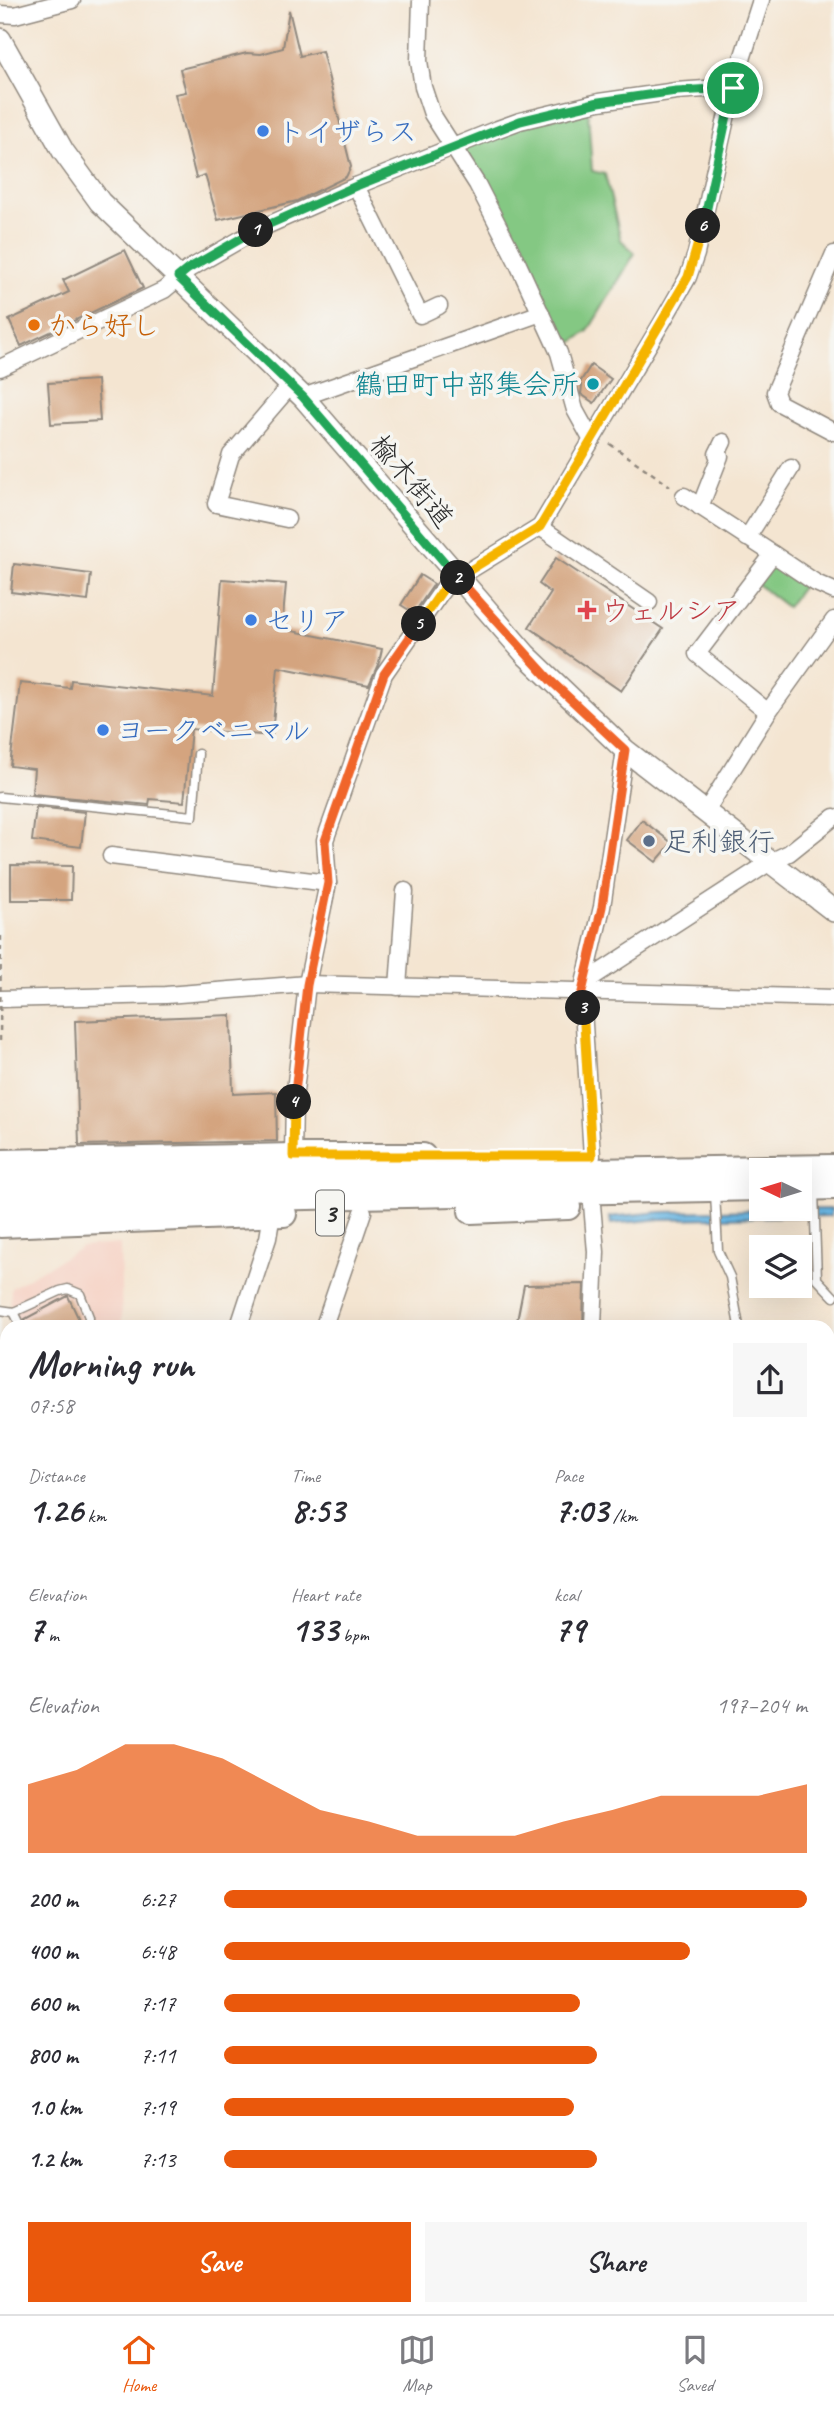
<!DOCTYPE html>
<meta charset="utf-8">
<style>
:root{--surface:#fff;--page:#f7f7f7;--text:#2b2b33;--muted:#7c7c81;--line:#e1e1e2;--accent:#ea580c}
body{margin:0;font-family:Caveat,"Klee One",sans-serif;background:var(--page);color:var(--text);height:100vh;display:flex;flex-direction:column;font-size:26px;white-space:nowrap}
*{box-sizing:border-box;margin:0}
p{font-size:23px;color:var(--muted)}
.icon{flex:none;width:38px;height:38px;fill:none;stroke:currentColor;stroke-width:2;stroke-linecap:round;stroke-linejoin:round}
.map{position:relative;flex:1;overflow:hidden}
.side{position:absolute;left:0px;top:1320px;width:835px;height:996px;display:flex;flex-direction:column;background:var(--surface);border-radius:21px 21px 0 0;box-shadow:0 7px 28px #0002}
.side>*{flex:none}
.needle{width:46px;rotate:274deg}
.fabs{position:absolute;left:749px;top:1158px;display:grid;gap:14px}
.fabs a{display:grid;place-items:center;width:63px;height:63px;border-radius:0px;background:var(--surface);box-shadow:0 7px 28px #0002;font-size:35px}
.pin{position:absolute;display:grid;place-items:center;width:60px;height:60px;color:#fff;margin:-30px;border:4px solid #fff;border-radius:50%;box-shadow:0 2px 7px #0007}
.km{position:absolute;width:35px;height:35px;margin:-18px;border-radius:50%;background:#222;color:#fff;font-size:19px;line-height:35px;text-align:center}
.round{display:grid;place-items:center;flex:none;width:74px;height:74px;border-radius:0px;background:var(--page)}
.summary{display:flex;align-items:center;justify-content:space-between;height:119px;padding:0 28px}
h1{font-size:38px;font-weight:800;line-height:52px}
.metrics{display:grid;grid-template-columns:repeat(3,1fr);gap:10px;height:119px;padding:7px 28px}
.metrics div{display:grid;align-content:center}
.metrics b{font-size:35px;font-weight:800}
.metrics small{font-size:19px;font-weight:400}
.metrics p{font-size:19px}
.chart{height:196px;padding:14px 28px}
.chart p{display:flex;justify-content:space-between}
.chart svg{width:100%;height:126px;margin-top:7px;fill:var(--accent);opacity:.7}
.primary-button{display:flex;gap:14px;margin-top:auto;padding:14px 28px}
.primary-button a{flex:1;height:80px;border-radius:0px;background:var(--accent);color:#fff;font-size:28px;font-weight:800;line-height:80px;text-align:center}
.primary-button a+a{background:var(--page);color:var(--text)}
ul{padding:0 28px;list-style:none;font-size:23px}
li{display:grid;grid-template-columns:112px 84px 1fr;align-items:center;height:52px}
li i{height:18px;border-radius:9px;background:var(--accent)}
.menu{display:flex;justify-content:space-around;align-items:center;height:98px;border-top:2px solid var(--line);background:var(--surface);font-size:19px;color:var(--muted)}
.menu a{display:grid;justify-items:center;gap:4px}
.menu .on{color:var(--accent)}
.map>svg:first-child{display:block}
.built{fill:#f6d2c4}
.green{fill:#84c883;stroke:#587a57;stroke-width:2}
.water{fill:#69b5e2;stroke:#4a7086;stroke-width:2}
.building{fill:#d4a47f}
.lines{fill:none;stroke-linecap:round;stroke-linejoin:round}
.lane-casing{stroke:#90887e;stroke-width:11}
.street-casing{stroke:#90887e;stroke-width:19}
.secondary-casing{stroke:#90887e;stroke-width:24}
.primary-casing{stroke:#90887e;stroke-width:28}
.path{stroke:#90887e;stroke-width:2.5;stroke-dasharray:5 5;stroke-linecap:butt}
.lane{stroke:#fff;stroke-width:8}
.street{stroke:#fff;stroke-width:16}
.secondary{stroke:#fff;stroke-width:21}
.primary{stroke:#fff;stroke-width:24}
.path-bridge{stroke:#90887e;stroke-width:2.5;stroke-dasharray:5 5;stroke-linecap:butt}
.split-1-casing{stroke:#fff;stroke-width:14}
.split-2-casing{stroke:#fff;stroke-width:14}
.split-3-casing{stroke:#fff;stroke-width:14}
.split-4-casing{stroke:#fff;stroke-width:14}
.split-5-casing{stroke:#fff;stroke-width:14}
.split-6-casing{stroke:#fff;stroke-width:14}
.split-7-casing{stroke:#fff;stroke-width:14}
.split-1{stroke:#22a559;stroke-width:9}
.split-2{stroke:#22a559;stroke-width:9}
.split-3{stroke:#f0652b;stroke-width:9}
.split-4{stroke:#f5b400;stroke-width:9}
.split-5{stroke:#f0652b;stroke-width:9}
.split-6{stroke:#f5b400;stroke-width:9}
.split-7{stroke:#22a559;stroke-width:9}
.shop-dot{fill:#3f7fe0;stroke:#f6f6f2;stroke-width:2.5}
.food-dot{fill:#e8710a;stroke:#f6f6f2;stroke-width:2.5}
.culture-dot{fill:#0f9aa8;stroke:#f6f6f2;stroke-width:2.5}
.health-dot{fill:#e0444e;stroke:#f6f6f2;stroke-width:2.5}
.service-dot{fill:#5c6f8a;stroke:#f6f6f2;stroke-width:2.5}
.labels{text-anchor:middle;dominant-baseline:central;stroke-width:7;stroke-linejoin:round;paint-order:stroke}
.shield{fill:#f6f6f2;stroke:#686867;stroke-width:2}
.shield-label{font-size:26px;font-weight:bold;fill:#2b2b2b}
.shop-label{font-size:28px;fill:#366cbe;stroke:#f6f6f2;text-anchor:start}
.food-label{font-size:28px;fill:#c56008;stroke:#f6f6f2;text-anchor:start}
.culture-label{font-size:28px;fill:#0d838f;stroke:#f6f6f2;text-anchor:end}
.street-label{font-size:28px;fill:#2b2b2b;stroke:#f6f6f2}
.health-label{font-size:28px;fill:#be3a42;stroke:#f6f6f2;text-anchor:start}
.service-label{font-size:28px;fill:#4e5e75;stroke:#f6f6f2;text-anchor:start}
</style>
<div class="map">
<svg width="834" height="2314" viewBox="0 0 834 2314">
<rect width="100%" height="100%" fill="#f6f6f2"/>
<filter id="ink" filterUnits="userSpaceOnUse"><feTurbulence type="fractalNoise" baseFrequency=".0143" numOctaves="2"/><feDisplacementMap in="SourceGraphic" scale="14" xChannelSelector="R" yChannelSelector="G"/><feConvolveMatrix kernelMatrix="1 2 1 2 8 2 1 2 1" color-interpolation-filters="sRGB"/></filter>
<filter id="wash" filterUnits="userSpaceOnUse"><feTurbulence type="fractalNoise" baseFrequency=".00686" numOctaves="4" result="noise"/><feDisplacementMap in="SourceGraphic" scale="28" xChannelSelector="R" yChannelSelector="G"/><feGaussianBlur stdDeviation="1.57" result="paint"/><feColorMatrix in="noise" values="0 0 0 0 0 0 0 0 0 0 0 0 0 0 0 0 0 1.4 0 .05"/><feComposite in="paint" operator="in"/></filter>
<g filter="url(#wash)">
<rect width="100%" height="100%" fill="#f4e5d1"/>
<polygon class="built" points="120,1244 122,1326 10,1326 11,1288 82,1247"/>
<g class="green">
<polygon points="588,111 592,171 605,174 621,240 635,253 588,331 565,348 463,148 528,122"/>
<polygon points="776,566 803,586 787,607 757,584 768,569"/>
</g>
<polygon class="water" points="832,1209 831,1216 661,1219 611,1224 610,1217 660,1212"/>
<g id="blocks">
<g class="building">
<polygon points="289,10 300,56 322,51 351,167 346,177 297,201 218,220 205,175 196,178 175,94 186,92 180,69 247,53 261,54 283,48"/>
<polygon points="125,250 143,288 21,346 9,320 69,292 63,280"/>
<polygon points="591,365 611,379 594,403 581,394 582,386 579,384"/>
<polygon points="97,380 100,421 51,424 48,383"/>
<polygon points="556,558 663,629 621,691 529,627 551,593 539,584"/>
<polygon points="14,564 91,574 88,601 11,592"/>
<polygon points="420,575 434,584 414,613 401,605"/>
<polygon points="222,579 286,584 282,629 382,649 379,662 369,685 278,667 272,736 191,729 184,802 150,799 149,805 32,794 34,769 10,766 20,683 70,688 71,680 213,696"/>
<polygon points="36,807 85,812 81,847 32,841"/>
<polygon points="642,820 672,843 656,862 627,840"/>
<polygon points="11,865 72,866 71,900 11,900"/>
<polygon points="231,1015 233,1094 276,1092 277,1141 79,1145 75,1021"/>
<polygon points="584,1284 583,1326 516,1326 524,1285"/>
<polygon points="68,1296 82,1326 27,1326 25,1319"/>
</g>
</g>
</g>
<g filter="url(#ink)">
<use href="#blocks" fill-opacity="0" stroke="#90887e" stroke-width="2"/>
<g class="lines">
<defs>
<g id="lane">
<polyline points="0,797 193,816 198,754"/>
<polyline points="814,1191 817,1279 834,1297"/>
<polyline points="715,1193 718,1251 730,1277 739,1326"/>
<polyline points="0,1310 14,1312 60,1291 68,1289 80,1294 89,1317 89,1326"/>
<polyline points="14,1312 21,1326"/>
</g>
<g id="street">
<polyline points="421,0 419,61 423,87 432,114 477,184 518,264 559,353 575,410 591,439"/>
<polyline points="0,14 15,15 72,0"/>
<polyline points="356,186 420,315 439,306"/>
<polyline points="834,254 775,392 779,403 834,432"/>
<polyline points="0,368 164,290 189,269 257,230 356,186 495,130 520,121 599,102 676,91 733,87 761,0"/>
<polyline points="303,397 541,313"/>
<polyline points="684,496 773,554"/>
<polyline points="700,507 720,456 717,454 723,442"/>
<polyline points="287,519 216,504 231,455 291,385"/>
<polyline points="540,527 649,602"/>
<polyline points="747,538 791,468"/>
<polyline points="768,712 697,654 773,554 816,583 834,591"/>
<polyline points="706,811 768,712 834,620"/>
<polyline points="111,856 328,883"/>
<polyline points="585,982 770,862 789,853 834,817"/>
<polyline points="398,987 405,891"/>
<polyline points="0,999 166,995 307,984 834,998"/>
<polyline points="293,1156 294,1100 307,984 328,883 325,840 384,674 446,585 540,527 664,319 688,277 696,254 733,87"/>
<polyline points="592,1156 582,992 602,907 625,750"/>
<polyline points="592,1204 596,1252 593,1326"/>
<polyline points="239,1326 268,1238 272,1214"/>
<polyline points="324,1326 363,1212"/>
<polyline points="828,1433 834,1432"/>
<polyline points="0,1467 7,1466"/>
<polyline points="0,1583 7,1581"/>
<polyline points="828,1589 834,1589"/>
<polyline points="828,1687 834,1688"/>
<polyline points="0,1791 7,1794"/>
<polyline points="0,1917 7,1917"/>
<polyline points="828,1928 834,1927"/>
<polyline points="828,2135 834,2135"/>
<polyline points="0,2286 7,2285"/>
<polyline points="49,2308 50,2314"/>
<polyline points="398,2308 403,2314"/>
<polyline points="485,2314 497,2308"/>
<polyline points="658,2314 659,2308"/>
</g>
<polyline id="secondary" points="0,39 63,151 100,202 303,397 526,655 625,750 834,911"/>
<g id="primary">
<polyline points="0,1162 293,1156 423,1156"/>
<polyline points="0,1181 834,1167"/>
<polyline points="800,1188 834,1187"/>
<polyline points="0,1203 761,1188"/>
<polyline points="471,1211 568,1207"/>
<polyline points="0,1225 284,1214"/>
</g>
</defs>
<use href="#lane" class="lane-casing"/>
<use href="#street" class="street-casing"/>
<use href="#secondary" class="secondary-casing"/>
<use href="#primary" class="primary-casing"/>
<polyline class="path" points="610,444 670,486"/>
<use href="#lane" class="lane"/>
<use href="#street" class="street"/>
<use href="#secondary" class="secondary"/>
<use href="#primary" class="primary"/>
<polyline class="path-bridge" points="0,1041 1,931"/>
</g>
</g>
<g class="lines" filter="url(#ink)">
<defs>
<polyline id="split-1" points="256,230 356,186 520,121 599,102 676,91 733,88"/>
<polyline id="split-2" points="256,230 188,269 178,277 303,397 458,578"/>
<polyline id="split-3" points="458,578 551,681 625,750 602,907 582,992 583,1008"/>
<polyline id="split-4" points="294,1102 293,1156 592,1156 583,1008"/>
<polyline id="split-5" points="294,1102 307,985 328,883 325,841 384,674 419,624"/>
<polyline id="split-6" points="419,624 446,585 540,527 688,277 703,226"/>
<polyline id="split-7" points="703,226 733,88"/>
</defs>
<use href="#split-1" class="split-1-casing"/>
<use href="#split-2" class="split-2-casing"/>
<use href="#split-3" class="split-3-casing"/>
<use href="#split-4" class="split-4-casing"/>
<use href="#split-5" class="split-5-casing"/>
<use href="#split-6" class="split-6-casing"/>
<use href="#split-7" class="split-7-casing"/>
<use href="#split-1" class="split-1"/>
<use href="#split-2" class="split-2"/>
<use href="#split-3" class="split-3"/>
<use href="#split-4" class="split-4"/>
<use href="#split-5" class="split-5"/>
<use href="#split-6" class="split-6"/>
<use href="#split-7" class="split-7"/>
</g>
<g class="shop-dot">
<circle cx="263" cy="131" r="7"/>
<circle cx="251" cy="620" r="7"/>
<circle cx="103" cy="730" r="7"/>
</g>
<circle class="food-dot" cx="34" cy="325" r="7"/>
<circle class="culture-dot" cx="593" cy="384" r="7"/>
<path class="health-dot" d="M583.5 599.5h7v7h7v7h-7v7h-7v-7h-7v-7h7z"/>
<circle class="service-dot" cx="649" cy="841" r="7"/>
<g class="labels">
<rect class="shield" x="316" y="1190.5" width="28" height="45" rx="5"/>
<g class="shield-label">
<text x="330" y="1213">3</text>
</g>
<g class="shop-label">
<text x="277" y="131">トイザらス</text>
<text x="265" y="620">セリア</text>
<text x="117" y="730">ヨークベニマル</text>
</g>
<g class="food-label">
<text x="48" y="325">から好し</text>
</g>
<g class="culture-label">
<text x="579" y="384">鶴田町中部集会所</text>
</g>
<g class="street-label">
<text transform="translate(412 481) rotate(50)">楡木街道</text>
</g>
<g class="health-label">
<text x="601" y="610">ウェルシア</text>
</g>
<g class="service-label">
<text x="663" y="841">足利銀行</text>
</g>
</g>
</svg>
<div class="fabs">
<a><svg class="needle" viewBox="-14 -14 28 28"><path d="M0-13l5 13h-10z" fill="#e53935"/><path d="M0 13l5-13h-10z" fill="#7c7c81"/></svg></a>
<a><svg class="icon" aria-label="layers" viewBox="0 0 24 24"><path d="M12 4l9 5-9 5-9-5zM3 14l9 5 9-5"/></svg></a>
</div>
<div class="pin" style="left:733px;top:88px;background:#1e9e55"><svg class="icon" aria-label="arrive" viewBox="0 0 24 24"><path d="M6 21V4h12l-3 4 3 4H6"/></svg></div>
<b class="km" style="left:256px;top:230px">1</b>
<b class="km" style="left:458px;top:578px">2</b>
<b class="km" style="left:583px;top:1008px">3</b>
<b class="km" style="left:294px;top:1102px">4</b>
<b class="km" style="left:419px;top:624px">5</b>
<b class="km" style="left:703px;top:226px">6</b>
<section class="side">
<div class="summary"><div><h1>Morning run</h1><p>07:58</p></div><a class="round"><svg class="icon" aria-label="share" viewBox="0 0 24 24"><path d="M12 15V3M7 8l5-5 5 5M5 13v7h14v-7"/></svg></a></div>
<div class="metrics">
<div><p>Distance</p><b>1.26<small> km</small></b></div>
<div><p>Time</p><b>8:53</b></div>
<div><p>Pace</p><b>7:03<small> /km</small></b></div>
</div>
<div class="metrics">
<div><p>Elevation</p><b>7<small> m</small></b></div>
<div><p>Heart rate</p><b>133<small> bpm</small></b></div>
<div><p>kcal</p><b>79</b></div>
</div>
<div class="chart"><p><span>Elevation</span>197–204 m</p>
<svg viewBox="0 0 160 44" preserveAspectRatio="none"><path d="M0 44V20L10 15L20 6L30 6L40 11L50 20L60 29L70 33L80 38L90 38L100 38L110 33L120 29L130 24L140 24L150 24L160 20V44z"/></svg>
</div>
<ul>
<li><b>200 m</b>6:27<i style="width:100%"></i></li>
<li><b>400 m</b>6:48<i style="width:80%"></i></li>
<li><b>600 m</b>7:17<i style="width:61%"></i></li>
<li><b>800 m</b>7:11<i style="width:64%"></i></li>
<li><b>1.0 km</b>7:19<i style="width:60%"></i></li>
<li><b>1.2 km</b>7:13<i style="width:64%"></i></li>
</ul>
<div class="primary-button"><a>Save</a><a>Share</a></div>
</section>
</div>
<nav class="menu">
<a class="on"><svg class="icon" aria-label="home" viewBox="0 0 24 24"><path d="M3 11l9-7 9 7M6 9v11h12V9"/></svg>Home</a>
<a><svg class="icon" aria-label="map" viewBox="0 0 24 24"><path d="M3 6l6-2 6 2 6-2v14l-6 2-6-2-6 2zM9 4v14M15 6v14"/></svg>Map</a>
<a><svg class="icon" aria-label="saved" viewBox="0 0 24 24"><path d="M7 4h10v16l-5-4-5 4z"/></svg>Saved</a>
</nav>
